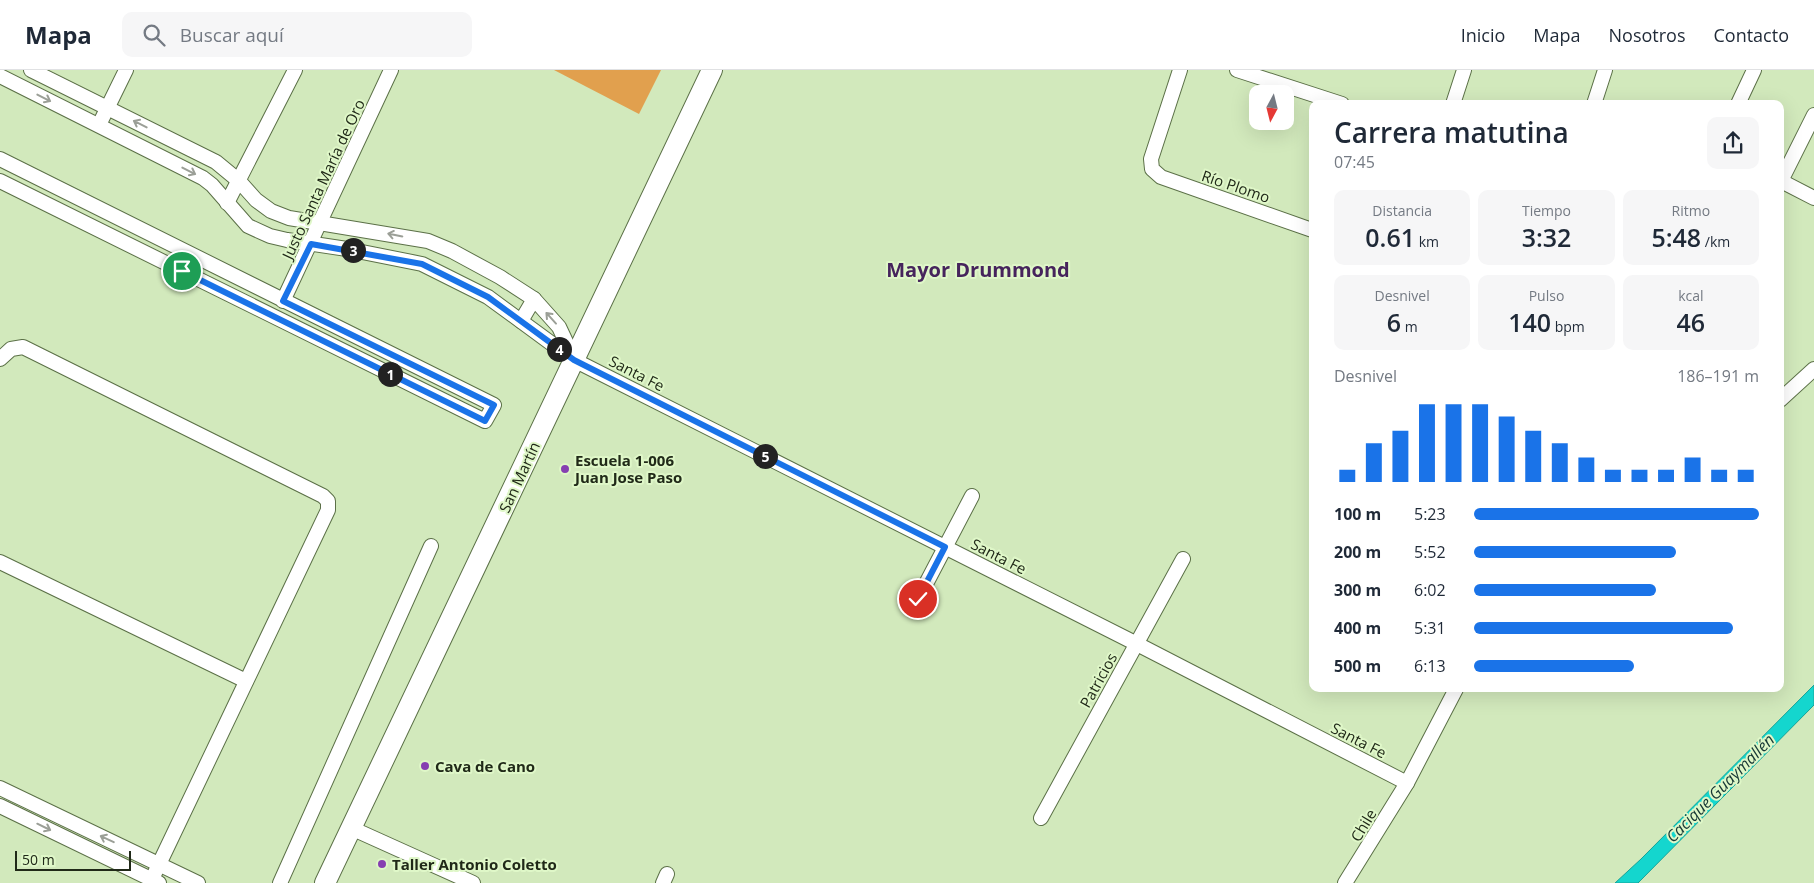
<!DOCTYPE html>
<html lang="es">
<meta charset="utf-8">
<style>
:root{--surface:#fff;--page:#f6f6f7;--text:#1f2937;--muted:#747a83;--line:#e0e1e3;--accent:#1a73e8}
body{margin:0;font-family:"Open Sans",sans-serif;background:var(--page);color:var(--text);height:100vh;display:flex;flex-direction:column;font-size:19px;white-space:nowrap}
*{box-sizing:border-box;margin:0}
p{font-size:16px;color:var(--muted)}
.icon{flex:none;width:28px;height:28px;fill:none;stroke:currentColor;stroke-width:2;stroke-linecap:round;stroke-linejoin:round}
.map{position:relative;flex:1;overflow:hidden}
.side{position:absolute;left:1309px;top:30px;width:475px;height:592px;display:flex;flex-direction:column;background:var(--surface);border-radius:10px;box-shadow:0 5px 20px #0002}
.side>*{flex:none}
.needle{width:32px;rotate:187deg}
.controls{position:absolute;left:1249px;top:15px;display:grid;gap:10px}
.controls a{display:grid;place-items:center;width:45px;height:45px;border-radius:10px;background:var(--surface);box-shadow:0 5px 20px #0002;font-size:25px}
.scale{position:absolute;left:15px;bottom:12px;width:116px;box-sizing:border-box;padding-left:5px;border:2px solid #202918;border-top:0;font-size:14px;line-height:18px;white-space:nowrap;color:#202918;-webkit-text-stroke:4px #dff7c8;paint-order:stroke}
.pin{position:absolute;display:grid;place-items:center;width:42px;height:42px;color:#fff;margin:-21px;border:2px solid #fff;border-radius:50%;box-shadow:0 1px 5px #0007}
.km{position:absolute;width:25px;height:25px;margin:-12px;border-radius:50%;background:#222;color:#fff;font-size:14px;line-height:25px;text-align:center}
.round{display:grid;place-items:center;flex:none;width:52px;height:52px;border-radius:10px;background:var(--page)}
.headline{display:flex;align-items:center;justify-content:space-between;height:85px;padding:0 25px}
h1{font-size:28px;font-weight:600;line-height:38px}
.metrics{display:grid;grid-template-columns:repeat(3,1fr);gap:8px;height:85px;padding:5px 25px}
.metrics div{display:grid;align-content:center;border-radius:10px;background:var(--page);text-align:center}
.metrics b{font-size:25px;font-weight:600}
.metrics small{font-size:14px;font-weight:400}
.metrics p{font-size:14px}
.chart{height:140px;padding:10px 25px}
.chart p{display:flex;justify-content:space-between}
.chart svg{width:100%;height:90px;margin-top:5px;stroke:var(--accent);stroke-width:6}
ul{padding:0 25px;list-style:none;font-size:16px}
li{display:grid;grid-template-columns:80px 60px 1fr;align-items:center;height:38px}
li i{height:12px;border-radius:6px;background:var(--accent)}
header{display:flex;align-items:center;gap:30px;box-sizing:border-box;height:70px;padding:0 25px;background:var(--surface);border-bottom:1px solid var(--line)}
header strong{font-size:24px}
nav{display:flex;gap:28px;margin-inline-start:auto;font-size:18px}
.search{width:350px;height:45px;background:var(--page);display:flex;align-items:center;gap:12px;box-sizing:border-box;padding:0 18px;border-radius:10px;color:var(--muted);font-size:19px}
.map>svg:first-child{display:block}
.green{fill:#e1a04e}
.water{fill:#14d6ce;stroke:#18a297}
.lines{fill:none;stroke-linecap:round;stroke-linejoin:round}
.minor-casing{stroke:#5b7047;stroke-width:16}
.secondary-casing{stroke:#5b7047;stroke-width:22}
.minor{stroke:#fff;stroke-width:14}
.secondary{stroke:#fff;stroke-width:20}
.oneway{stroke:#9b9f97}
.route-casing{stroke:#fff;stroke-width:10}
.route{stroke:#1a73e8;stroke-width:6}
.poi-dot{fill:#863fb1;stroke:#dff7c8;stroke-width:2}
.labels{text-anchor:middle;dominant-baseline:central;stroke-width:4;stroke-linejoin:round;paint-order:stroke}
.street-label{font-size:15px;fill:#202918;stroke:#dff7c8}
.poi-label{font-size:15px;font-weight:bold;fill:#202918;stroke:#dff7c8;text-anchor:start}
.water-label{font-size:16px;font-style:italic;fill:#153735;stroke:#dff7c8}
.district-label{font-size:20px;font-weight:bold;fill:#46245c;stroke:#dff7c8}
</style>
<header>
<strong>Mapa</strong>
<div class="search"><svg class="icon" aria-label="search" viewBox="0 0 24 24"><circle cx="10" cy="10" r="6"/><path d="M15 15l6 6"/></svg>Buscar aquí</div>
<nav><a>Inicio</a><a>Mapa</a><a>Nosotros</a><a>Contacto</a></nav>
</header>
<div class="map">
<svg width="1814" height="813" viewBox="0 0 1814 813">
<rect width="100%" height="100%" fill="#d2e9bc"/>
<polygon class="green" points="554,0 661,0 639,44"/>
<polygon class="water" points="1814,615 1814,635 1638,813 1615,813 1641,789"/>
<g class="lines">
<defs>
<g id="minor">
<polyline points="31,0 216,92 239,111 256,130 271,141 289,148 428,171 452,181 500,207 534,229 559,257 574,289"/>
<polyline points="1180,0 1151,89 1152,99 1161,107 1312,160"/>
<polyline points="1237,0 1342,34"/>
<polyline points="0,6 203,108 212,115 248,156 270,166 287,170 347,179 422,194 488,227 574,290 1137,574 1407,713"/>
<polyline points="1453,34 1464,0"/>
<polyline points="1594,34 1605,0"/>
<polyline points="1738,34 1754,0"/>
<polyline points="99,55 126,0"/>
<polyline points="0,89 494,335 485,351 0,111"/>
<polyline points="1781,111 1814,128"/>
<polyline points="1780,113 1814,45"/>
<polyline points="227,133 295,0"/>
<polyline points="283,231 391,0"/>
<polyline points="521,251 534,229"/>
<polyline points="0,289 11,279 23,277 323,426 328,431 328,440 152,809"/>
<polyline points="1780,330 1814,299"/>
<polyline points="0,492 246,611"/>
<polyline points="918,529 972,426"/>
<polyline points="0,718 198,813"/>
<polyline points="0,736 159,813"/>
<polyline points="1041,748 1183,489"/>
<polyline points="351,758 473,813"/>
<polyline points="280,813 431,476"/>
<polyline points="663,813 667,804"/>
<polyline points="1345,813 1407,713 1456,619"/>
</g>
<polyline id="secondary" points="325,813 712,0"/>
</defs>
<use href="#minor" class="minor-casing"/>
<use href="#secondary" class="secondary-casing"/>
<use href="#minor" class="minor"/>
<use href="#secondary" class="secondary"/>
</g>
<defs><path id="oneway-shaft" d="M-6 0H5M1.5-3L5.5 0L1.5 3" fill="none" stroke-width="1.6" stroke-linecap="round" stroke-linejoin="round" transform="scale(1.25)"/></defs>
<g class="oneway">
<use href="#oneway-shaft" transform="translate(44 28) rotate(27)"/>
<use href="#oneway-shaft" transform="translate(140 54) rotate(-153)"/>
<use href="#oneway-shaft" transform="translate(189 101) rotate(27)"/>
<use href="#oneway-shaft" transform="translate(395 165) rotate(-169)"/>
<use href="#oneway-shaft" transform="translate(551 248) rotate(-132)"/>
<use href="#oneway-shaft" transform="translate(44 757) rotate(26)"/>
<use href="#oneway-shaft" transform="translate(107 769) rotate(-155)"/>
</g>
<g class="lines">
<defs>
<polyline id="route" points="182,201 485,351 494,335 283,231 311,174 422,194 488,227 574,290 945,477 918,529"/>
</defs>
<use href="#route" class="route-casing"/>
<use href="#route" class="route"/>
</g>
<g class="poi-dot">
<circle cx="565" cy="399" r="5"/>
<circle cx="425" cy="696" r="5"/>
<circle cx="382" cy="794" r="5"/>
</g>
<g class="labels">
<g class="street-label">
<text transform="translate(323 109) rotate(-65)">Justo Santa María de Oro</text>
<text transform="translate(1236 116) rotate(19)">Río Plomo</text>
<text transform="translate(637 303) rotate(27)">Santa Fe</text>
<text transform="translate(519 407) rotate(-65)">San Martín</text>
<text transform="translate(999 486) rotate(27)">Santa Fe</text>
<text transform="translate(1098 610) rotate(-61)">Patricios</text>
<text transform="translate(1359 670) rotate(27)">Santa Fe</text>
<text transform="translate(1363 755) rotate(-59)">Chile</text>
</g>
<g class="poi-label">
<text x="575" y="390">Escuela 1-006<tspan x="575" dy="17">Juan Jose Paso</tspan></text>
<text x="435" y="696">Cava de Cano</text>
<text x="392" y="794">Taller Antonio Coletto</text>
</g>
<g class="water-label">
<text transform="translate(1720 718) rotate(-45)">Cacique Guaymallén</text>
</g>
<g class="district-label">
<text x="978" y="199">Mayor Drummond</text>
</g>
</g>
</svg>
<div class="controls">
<a><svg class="needle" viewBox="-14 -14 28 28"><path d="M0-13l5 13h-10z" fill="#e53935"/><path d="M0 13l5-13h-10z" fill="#747a83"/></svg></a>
</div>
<div class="scale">50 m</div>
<div class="pin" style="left:182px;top:201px;background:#1e9e55"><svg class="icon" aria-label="arrive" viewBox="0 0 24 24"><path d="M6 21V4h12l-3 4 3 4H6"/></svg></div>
<div class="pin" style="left:918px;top:529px;background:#d93025"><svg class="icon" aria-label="check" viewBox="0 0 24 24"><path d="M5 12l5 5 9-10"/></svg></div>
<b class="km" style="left:390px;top:304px">1</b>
<b class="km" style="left:353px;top:180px">3</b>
<b class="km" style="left:559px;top:279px">4</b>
<b class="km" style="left:765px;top:386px">5</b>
<section class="side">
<div class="headline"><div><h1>Carrera matutina</h1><p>07:45</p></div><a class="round"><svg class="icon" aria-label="share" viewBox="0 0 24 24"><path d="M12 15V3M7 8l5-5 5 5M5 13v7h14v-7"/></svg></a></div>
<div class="metrics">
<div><p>Distancia</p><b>0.61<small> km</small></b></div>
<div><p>Tiempo</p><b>3:32</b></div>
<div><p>Ritmo</p><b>5:48<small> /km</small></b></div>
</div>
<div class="metrics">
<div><p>Desnivel</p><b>6<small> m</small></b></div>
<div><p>Pulso</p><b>140<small> bpm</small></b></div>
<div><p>kcal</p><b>46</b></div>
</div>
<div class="chart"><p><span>Desnivel</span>186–191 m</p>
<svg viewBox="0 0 160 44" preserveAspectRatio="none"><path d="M5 44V38M15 44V25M25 44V19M35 44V6M45 44V6M55 44V6M65 44V12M75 44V19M85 44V25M95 44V32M105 44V38M115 44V38M125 44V38M135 44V32M145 44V38M155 44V38"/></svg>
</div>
<ul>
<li><b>100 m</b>5:23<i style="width:100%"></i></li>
<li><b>200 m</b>5:52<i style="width:71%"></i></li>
<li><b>300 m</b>6:02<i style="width:64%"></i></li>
<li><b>400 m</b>5:31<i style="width:91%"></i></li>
<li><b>500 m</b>6:13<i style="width:56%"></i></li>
</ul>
</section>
</div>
